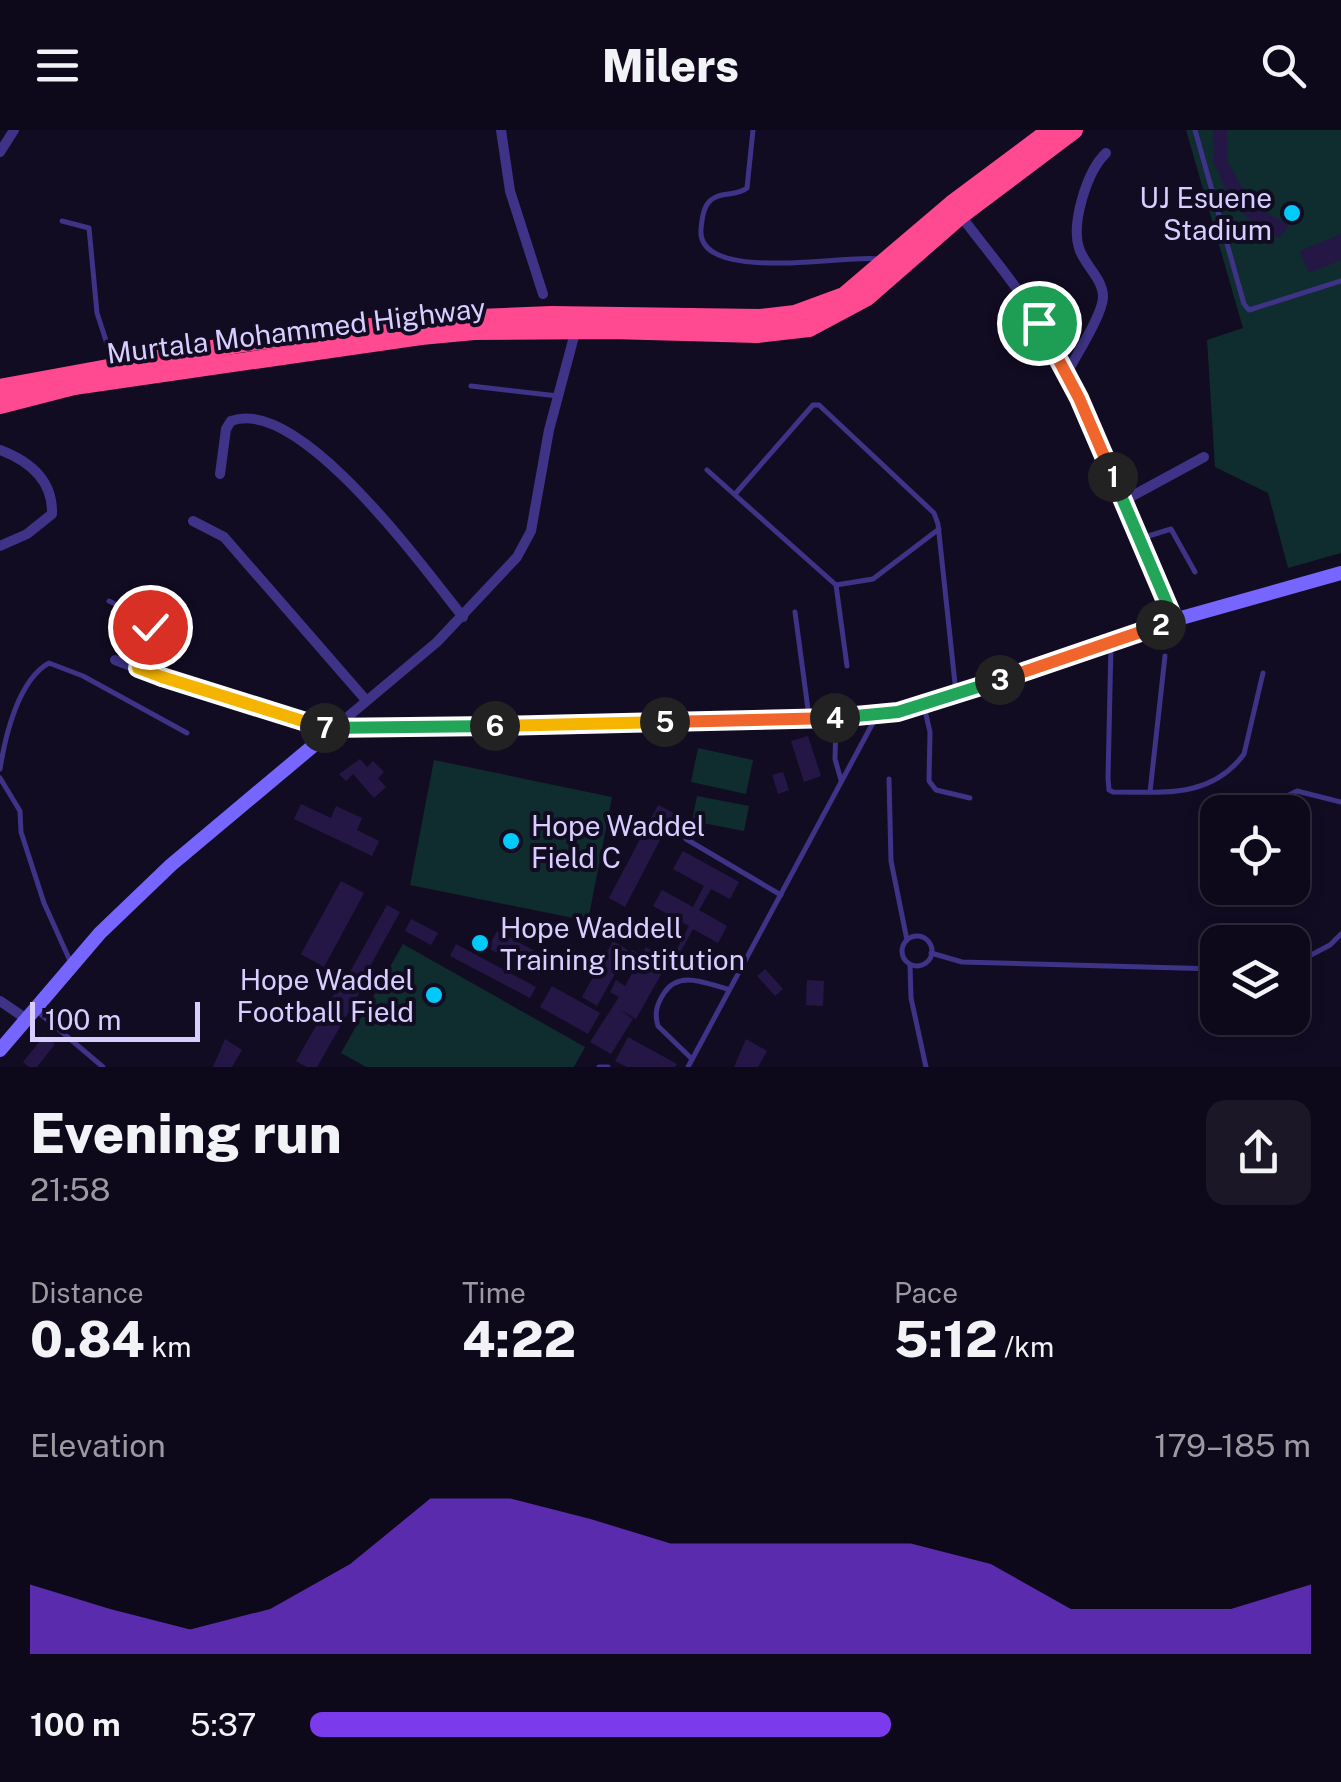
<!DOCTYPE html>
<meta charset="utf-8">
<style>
:root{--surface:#0e091a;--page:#1c1727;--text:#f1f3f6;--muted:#9b9aa2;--line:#2e2a39;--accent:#7c3aed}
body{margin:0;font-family:"Public Sans",sans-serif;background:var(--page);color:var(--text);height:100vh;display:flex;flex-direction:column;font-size:38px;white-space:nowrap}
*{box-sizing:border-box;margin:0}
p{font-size:32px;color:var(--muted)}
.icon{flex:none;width:55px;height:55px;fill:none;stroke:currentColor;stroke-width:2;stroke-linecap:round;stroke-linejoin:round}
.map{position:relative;height:937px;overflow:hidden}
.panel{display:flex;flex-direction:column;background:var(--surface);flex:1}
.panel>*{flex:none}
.buttons{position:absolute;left:1200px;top:665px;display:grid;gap:20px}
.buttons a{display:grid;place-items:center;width:110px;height:110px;border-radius:20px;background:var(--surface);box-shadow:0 5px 15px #0003,0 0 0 2px var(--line);font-size:50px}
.scale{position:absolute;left:30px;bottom:25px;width:170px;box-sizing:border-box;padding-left:10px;border:5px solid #d8ceff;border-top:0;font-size:28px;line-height:35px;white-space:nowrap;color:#d8ceff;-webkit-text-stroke:8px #120c23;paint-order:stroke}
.pin{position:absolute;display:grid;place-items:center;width:85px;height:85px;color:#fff;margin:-42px;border:5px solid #fff;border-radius:50%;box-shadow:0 2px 10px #0007}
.km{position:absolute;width:50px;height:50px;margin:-25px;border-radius:50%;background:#222;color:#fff;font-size:28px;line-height:50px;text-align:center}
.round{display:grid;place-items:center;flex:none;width:105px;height:105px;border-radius:20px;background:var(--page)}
.headline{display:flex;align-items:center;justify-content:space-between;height:170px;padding:0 30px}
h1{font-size:55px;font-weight:800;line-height:75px}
.stats{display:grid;grid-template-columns:repeat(3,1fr);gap:15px;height:170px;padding:10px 30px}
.stats div{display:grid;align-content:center}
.stats b{font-size:50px;font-weight:800}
.stats small{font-size:28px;font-weight:400}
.stats p{font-size:28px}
.chart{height:280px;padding:20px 30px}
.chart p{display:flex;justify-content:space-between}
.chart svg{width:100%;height:180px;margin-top:10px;fill:var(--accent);opacity:.7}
ul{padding:0 30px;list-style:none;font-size:32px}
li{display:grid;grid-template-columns:160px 120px 1fr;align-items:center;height:75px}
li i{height:25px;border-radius:12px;background:var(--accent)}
header{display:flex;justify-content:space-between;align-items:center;height:130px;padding:0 30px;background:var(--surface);font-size:45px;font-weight:800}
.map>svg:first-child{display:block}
.green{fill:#0f2c2e}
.building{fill:#241746}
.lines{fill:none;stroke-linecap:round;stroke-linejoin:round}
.lane{stroke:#3e3386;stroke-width:5}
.street{stroke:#3e3386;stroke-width:10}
.secondary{stroke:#7765ff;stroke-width:14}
.highway{stroke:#ff4990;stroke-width:18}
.split-1-casing{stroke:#fff;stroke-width:20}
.split-2-casing{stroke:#fff;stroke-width:20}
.split-3-casing{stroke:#fff;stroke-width:20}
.split-4-casing{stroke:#fff;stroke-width:20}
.split-5-casing{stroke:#fff;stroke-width:20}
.split-6-casing{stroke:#fff;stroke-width:20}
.split-7-casing{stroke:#fff;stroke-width:20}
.split-8-casing{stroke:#fff;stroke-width:20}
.split-9-casing{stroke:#fff;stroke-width:20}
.split-1{stroke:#f0652b;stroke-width:12}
.split-2{stroke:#22a559;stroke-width:12}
.split-3{stroke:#f0652b;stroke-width:12}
.split-4{stroke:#22a559;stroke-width:12}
.split-5{stroke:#f0652b;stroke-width:12}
.split-6{stroke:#f5b400;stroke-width:12}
.split-7{stroke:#22a559;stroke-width:12}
.split-8{stroke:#f5b400;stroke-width:12}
.split-9{stroke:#f5b400;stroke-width:12}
.poi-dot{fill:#00caf9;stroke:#120c23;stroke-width:4}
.labels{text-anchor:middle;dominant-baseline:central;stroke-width:8;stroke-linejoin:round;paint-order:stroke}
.poi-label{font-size:28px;fill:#d8ceff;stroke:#120c23;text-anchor:end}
.street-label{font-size:28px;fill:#d8ceff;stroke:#120c23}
</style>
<header><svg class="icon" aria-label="menu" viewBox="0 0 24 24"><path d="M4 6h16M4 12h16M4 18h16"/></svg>Milers<svg class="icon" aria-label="search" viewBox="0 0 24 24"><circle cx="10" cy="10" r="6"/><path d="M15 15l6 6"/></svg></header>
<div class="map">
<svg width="1341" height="937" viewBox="0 0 1341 937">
<rect width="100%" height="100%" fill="#120c23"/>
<g class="green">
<polygon points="1186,0 1341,0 1341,423 1288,438 1268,363 1215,337 1207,210 1243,198"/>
<polygon points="698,618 753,630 746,664 691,652"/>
<polygon points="434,630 612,667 588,791 410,755"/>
<polygon points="697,666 749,676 744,701 692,691"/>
<polygon points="403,814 585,917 574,937 366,937 341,923"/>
</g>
<g class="building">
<polygon points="1213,0 1227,0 1227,30 1244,62 1265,82 1289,95 1279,108 1255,95 1231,71 1214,33"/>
<polygon points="1341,104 1341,130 1309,143 1300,121"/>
<polygon points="808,606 821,646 804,652 791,611"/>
<polygon points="360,629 367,637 373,631 384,642 378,648 386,657 374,668 353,644 346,651 339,644"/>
<polygon points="783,642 789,660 778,664 772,645"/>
<polygon points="301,674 331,688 336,676 362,688 357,700 379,711 372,726 294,689"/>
<polygon points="658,675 674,683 625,777 609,768"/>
<polygon points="683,721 739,752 730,769 711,759 699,780 727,796 718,813 693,799 675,832 671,830 689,796 653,776 662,760 693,777 704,756 673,739"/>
<polygon points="341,751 364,763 324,837 301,824"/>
<polygon points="387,775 400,782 358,858 345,851"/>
<polygon points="411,789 438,803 431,815 405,801"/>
<polygon points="497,801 548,828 539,845 488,818"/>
<polygon points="613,811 628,820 597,876 582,867"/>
<polygon points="456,814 536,857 530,868 450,826"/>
<polygon points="646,817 669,830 636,889 619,879 633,889 611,924 590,912 619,867 610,862 616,850 625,856 635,838 625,833 632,820 642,825"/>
<polygon points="765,839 783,859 775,866 757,846"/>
<polygon points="807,850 824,851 823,876 806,875"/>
<polygon points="341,852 360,862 317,937 307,937 296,931"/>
<polygon points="552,856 600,883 588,904 540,877"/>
<polygon points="44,906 55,914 37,937 29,937 23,932"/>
<polygon points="628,907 677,934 675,937 627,937 615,931"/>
<polygon points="225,909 242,920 232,937 213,937"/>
<polygon points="746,909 767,921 758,937 734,937"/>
</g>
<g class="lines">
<g class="lane">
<path d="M753,0L747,58C736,67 721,61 711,70C703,76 702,90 701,99C696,155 849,124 878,129"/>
<polyline points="1195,0 1244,174 1249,180 1341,151"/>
<polyline points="62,91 89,98 97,183 113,232"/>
<polyline points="471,256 558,266"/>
<polyline points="707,340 836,455 847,536"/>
<polyline points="736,363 813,275 819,275 934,383 938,394 956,563"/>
<polyline points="1142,408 1171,399 1195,442"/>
<polyline points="836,455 873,449 939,399"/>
<polyline points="109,471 137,485 150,497 138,538"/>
<polyline points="795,482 809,587"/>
<path d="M1111,514L1108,648L1109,660L1113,662C1162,662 1211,669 1244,624L1263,543"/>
<polyline points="924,576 930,602 929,651 936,660 970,668"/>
<polyline points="836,592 835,629 841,650"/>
<path d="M0,639C5,607 18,550 49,533L83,546L187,603"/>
<polyline points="0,648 20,681 21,702 44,773 71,833"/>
<polyline points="889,649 891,731 907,810"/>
<polyline points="1150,662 1165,526"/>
<polyline points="1285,682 1289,665 1297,661 1341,672"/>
<polyline points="686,709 781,765"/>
<circle cx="917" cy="821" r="15"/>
<polyline points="931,823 962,832 1218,839"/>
<polyline points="910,835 911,868 926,937"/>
<polyline points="1292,835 1330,815 1341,804"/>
<polyline points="37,881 103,937"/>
<path d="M692,929L658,896C654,883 657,874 664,863C679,840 705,853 727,859"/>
<polyline points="599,937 608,937"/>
<polyline points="688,937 875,589"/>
</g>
<g class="street">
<polyline points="501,0 510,61 543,164"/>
<polyline points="0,22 14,0"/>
<path d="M958,82C981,113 1007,143 1028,175C1091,270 1129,385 1174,490"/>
<path d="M1066,245C1075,227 1103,184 1103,167C1103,148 1084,135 1079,118C1071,93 1087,41 1106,23"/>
<path d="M0,320C29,331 53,350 52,384L27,404L0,416"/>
<path d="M220,344L226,299L231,291C300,265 425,440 463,487"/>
<polyline points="1123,371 1204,327"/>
<polyline points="193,391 224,407 365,569"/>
<polyline points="115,530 202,562 332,600 437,512 517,427 531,401 549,300 576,199"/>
<polyline points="0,871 25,888"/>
</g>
<polyline class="secondary" points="0,920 100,803 171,735 332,600 876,586 956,566 1174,490 1341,443"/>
<g class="highway">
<polyline points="0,258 244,213 427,190 551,185 760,188 795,184 844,166 952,74 1051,0"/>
<polyline points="0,275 74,256 421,206 474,201 611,200 757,204 809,198 867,167 961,85 1074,0"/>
</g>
</g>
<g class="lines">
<defs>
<polyline id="split-1" points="1039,193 1079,268 1113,347"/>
<polyline id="split-2" points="1113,347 1174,490 1161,495"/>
<polyline id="split-3" points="1000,550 1161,495"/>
<polyline id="split-4" points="835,588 898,582 1000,550"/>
<polyline id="split-5" points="665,592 835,588"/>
<polyline id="split-6" points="495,596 665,592"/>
<polyline id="split-7" points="325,598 495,596"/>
<polyline id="split-8" points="162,547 325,598"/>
<polyline id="split-9" points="150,497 138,538 162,547"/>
</defs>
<use href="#split-1" class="split-1-casing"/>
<use href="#split-2" class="split-2-casing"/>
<use href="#split-3" class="split-3-casing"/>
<use href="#split-4" class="split-4-casing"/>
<use href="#split-5" class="split-5-casing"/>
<use href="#split-6" class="split-6-casing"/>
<use href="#split-7" class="split-7-casing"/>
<use href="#split-8" class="split-8-casing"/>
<use href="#split-9" class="split-9-casing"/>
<use href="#split-1" class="split-1"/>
<use href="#split-2" class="split-2"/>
<use href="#split-3" class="split-3"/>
<use href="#split-4" class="split-4"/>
<use href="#split-5" class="split-5"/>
<use href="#split-6" class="split-6"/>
<use href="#split-7" class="split-7"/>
<use href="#split-8" class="split-8"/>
<use href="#split-9" class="split-9"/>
</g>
<g class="poi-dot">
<circle cx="1292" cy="83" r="10"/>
<circle cx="511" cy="711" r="10"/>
<circle cx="480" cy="813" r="10"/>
<circle cx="434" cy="865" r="10"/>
</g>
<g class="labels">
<g class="poi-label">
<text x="1272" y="67">UJ Esuene<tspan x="1272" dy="32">Stadium</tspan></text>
<text x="531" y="695" text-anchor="start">Hope Waddel<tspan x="531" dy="32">Field C</tspan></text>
<text x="500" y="797" text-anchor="start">Hope Waddell<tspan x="500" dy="32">Training Institution</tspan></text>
<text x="414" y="849">Hope Waddel<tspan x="414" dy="32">Football Field</tspan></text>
</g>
<g class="street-label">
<text transform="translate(296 200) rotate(-7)">Murtala Mohammed Highway</text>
</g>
</g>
</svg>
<div class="buttons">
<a><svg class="icon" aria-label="locate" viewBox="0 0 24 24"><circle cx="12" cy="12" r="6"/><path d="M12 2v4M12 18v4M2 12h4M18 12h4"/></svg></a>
<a><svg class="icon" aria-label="layers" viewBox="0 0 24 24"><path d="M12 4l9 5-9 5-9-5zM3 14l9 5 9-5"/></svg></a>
</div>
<div class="scale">100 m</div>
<div class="pin" style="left:1039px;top:193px;background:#1e9e55"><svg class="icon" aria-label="arrive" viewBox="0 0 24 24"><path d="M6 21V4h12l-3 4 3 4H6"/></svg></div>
<div class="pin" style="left:150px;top:497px;background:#d93025"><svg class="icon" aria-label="check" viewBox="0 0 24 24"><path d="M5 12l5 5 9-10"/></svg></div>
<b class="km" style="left:1113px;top:347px">1</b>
<b class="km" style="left:1161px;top:495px">2</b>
<b class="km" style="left:1000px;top:550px">3</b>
<b class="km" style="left:835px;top:588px">4</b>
<b class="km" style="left:665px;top:592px">5</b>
<b class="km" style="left:495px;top:596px">6</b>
<b class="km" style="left:325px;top:598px">7</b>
</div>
<section class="panel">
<div class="headline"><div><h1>Evening run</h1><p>21:58</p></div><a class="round"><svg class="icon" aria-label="share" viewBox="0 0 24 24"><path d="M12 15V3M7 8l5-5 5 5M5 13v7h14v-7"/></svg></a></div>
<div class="stats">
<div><p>Distance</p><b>0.84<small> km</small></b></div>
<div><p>Time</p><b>4:22</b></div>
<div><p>Pace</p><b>5:12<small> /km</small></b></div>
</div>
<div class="chart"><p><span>Elevation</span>179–185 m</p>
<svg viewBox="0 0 160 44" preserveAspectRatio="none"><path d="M0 44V27L10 33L20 38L30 33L40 22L50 6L60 6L70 11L80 17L90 17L100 17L110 17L120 22L130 33L140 33L150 33L160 27V44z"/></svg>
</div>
<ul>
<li><b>100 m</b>5:37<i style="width:58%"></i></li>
</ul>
</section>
